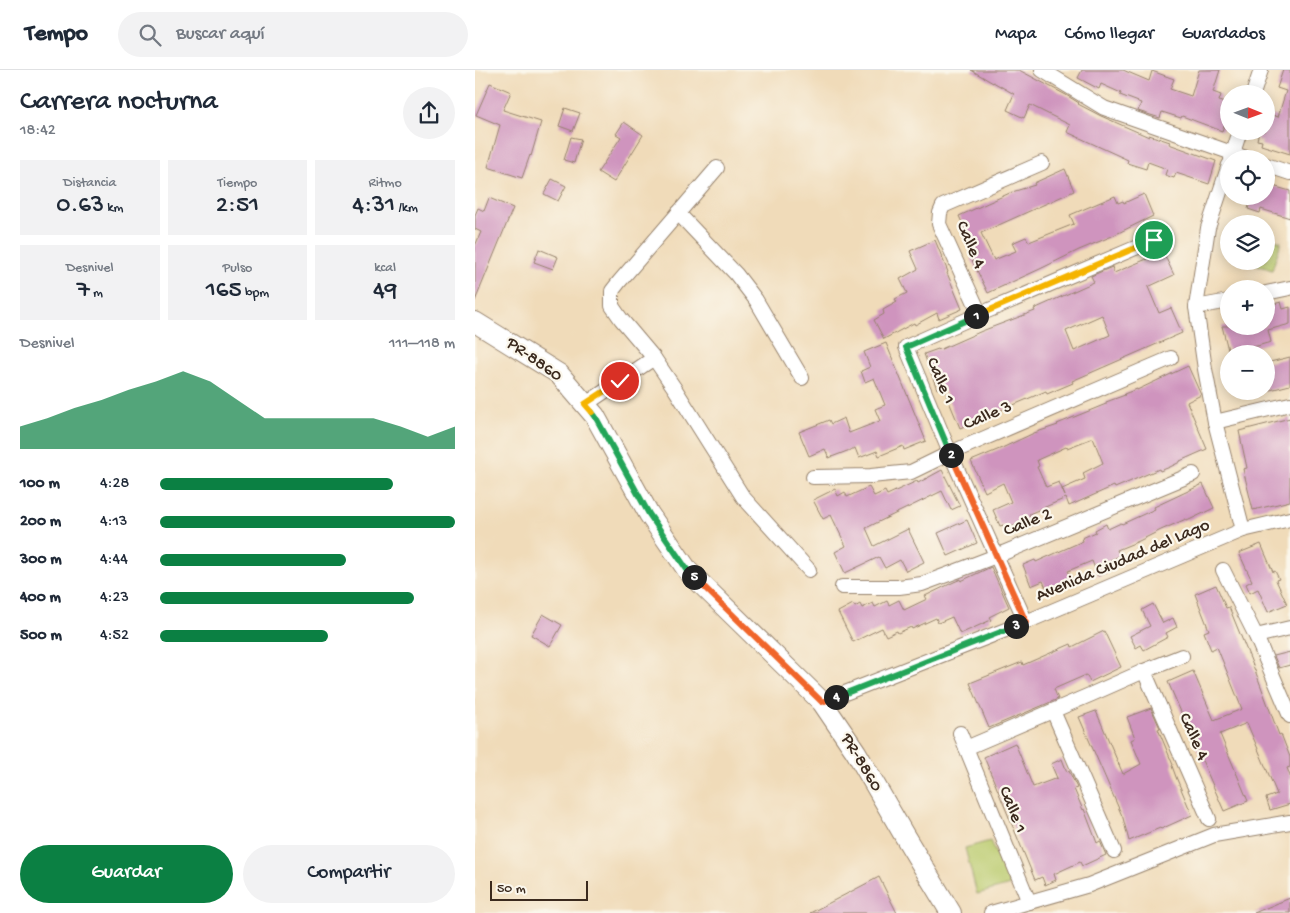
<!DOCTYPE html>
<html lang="es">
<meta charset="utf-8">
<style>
:root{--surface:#fff;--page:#f2f2f3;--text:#1f2937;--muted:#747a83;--line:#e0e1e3;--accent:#0b8043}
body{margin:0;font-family:"Gochi Hand",sans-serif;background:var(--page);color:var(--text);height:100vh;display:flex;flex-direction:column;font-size:19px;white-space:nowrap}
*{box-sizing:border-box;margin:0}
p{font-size:16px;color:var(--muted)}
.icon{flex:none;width:28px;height:28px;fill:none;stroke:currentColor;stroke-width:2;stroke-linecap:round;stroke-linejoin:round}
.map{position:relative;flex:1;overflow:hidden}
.sheet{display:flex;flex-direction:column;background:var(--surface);width:475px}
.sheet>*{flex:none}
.needle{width:32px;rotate:91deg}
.fabs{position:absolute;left:745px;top:15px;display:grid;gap:10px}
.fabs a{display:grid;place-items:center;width:55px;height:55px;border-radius:50%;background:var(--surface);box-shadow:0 2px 12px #0003;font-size:25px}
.scale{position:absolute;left:15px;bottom:12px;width:98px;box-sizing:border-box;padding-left:5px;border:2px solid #3b2a1e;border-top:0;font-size:14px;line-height:18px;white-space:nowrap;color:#3b2a1e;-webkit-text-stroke:4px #fbf7ec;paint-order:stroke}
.pin{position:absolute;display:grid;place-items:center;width:42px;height:42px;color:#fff;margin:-21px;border:2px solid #fff;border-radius:50%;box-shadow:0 1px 5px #0007}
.km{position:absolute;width:25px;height:25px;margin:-12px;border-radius:50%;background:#222;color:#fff;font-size:14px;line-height:25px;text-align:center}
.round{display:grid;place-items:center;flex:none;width:52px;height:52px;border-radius:26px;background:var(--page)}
.head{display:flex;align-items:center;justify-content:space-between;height:85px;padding:0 20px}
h1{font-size:28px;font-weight:600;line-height:38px}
.figures{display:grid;grid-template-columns:repeat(3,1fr);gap:8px;height:85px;padding:5px 20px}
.figures div{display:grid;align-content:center;border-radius:0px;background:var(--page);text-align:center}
.figures b{font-size:25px;font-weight:600}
.figures small{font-size:14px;font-weight:400}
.figures p{font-size:14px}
.chart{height:140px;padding:10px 20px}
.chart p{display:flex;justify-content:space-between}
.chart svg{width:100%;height:90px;margin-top:5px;fill:var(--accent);opacity:.7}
.action{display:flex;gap:10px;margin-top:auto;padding:10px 20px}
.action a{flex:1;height:58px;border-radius:30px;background:var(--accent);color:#fff;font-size:20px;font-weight:600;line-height:58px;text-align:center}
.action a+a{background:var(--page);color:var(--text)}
ul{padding:0 20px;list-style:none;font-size:16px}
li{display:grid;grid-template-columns:80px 60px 1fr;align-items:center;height:38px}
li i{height:12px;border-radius:6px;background:var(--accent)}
header{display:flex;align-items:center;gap:30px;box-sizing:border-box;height:70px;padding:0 25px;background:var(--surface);border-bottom:1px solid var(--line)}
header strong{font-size:24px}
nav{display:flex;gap:28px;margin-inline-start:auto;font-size:18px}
.search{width:350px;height:45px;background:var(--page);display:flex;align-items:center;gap:12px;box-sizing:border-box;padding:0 18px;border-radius:28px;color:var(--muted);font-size:19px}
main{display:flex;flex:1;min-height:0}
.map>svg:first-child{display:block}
.green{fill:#baca6c;stroke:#7a7a45}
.building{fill:#cf94be;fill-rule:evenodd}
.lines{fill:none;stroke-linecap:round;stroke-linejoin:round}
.street-casing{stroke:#96826c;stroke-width:16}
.secondary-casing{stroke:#96826c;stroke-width:22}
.street{stroke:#fff;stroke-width:14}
.secondary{stroke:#fff;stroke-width:20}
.split-1-casing{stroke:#fff;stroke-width:10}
.split-2-casing{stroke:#fff;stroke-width:10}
.split-3-casing{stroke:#fff;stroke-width:10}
.split-4-casing{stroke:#fff;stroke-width:10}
.split-5-casing{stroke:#fff;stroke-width:10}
.split-6-casing{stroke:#fff;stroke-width:10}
.split-7-casing{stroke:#fff;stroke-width:10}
.split-1{stroke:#f5b400;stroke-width:6}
.split-2{stroke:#22a559;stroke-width:6}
.split-3{stroke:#f0652b;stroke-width:6}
.split-4{stroke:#22a559;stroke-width:6}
.split-5{stroke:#f0652b;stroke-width:6}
.split-6{stroke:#22a559;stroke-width:6}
.split-7{stroke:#f5b400;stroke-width:6}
.labels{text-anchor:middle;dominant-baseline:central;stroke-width:4.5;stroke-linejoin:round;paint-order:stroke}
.street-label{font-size:18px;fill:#3b2a1e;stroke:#fbf7ec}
</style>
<header>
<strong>Tempo</strong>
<div class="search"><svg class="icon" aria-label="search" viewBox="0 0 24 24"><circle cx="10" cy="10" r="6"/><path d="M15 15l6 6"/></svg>Buscar aquí</div>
<nav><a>Mapa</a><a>Cómo llegar</a><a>Guardados</a></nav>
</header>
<main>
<section class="sheet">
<div class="head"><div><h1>Carrera nocturna</h1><p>18:42</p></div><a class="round"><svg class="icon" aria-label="share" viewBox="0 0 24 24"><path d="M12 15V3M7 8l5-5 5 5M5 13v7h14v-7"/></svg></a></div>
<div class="figures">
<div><p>Distancia</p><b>0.63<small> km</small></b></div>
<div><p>Tiempo</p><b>2:51</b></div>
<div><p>Ritmo</p><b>4:31<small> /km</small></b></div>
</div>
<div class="figures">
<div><p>Desnivel</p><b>7<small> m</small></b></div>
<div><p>Pulso</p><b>165<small> bpm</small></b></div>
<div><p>kcal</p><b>49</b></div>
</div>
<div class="chart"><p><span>Desnivel</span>111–118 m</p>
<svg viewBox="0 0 160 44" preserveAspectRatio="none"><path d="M0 44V33L10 29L20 24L30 20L40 15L50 11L60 6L70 11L80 20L90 29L100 29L110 29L120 29L130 29L140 33L150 38L160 33V44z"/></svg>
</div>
<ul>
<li><b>100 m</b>4:28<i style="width:79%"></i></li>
<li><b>200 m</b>4:13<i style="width:100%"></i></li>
<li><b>300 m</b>4:44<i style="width:63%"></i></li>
<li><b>400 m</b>4:23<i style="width:86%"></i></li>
<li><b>500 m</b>4:52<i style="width:57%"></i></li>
</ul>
<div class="action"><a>Guardar</a><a>Compartir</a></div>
</section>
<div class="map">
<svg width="815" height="843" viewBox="0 0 815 843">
<rect width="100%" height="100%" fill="#fbf7ec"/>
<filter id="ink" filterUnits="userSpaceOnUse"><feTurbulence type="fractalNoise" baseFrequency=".02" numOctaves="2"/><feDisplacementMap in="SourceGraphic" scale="10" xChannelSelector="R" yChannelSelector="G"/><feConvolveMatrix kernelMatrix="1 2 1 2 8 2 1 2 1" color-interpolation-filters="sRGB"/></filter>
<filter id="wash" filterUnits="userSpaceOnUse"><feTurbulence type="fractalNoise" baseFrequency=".0096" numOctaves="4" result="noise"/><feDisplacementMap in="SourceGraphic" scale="20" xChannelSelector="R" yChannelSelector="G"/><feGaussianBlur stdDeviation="1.12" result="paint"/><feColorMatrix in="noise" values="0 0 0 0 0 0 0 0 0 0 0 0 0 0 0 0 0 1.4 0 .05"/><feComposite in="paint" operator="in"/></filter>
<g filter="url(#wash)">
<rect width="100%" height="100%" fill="#f0dbb9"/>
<g class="green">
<polygon points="791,167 806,172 797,200 772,191 791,191"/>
<polygon points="515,771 535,815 502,824 490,778"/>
</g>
<g id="blocks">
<g class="building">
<polygon points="496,0 544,0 591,25 604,33 603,34 626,46 674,67 674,65 695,72 694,74 741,91 734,114 701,103 699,108 690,105 692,99 673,92 671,99 652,93 653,90 592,62 595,55 555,35 549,48 532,40 539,24 518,12 518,13"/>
<polygon points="607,0 648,0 674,11 677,1 699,9 695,19 716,26 724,0 745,0 738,22 746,25 744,31 754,35 754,42 747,61 707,46 706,48 687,42 685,48 663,41 666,33 645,25 646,23 626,14 624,19 603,8"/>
<polygon points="808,0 815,0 815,84 786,75 787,71 782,70 784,61 791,61 791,51 795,53 798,45 803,47 811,21 802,18"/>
<polygon points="15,13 36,22 28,40 66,52 56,86 55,85 47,108 13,97 25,55 1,45"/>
<polygon points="90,38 105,43 98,61 84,56"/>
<polygon points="149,52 168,65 139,112 123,102 146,67 141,64"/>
<polygon points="96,67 106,69 99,93 89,90"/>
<polygon points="590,99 599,121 506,163 519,190 541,181 537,173 551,167 554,172 599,154 595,145 640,126 643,133 648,131 649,133 669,124 678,146 635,167 604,180 565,199 513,223 496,188 502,185 484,146 537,122 560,115 559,113"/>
<polygon points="77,109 91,116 83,131 69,124"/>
<polygon points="791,114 815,121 815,148 786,139 785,143 773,139 777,126 791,126"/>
<polygon points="14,128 38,138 0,231 0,176 6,162 0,159 0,145 3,138 9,141"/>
<polygon points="460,170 473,202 472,203 487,239 464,249 462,243 440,255 439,253 409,269 399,250 409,244 408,240 422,232 420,229 432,223 425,209 443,199 435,181"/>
<polygon points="64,179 83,187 78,199 59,192"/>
<path d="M688,182L699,205L673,217L684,243L696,238L707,263L597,311L598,313L572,324L571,321L485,358L468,317L462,319L449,284L463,279L464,280L507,261L560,241L559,239L619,212L616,206L637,197L639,203ZM627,245L635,265L599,281L591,261Z"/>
<polygon points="806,232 808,239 815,237 815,254 793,260 796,272 754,284 747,256 791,256 791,236"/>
<polygon points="411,273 451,371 429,380 428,376 404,386 402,381 384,388 380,378 354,388 350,379 334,386 324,362 354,350 356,354 369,348 374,363 405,351 400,339 410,335 399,308 390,312 386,301 395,297 389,282"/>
<polygon points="815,287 815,315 791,321 791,293"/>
<path d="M713,296L726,325L712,332L732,379L705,391V392L695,397L685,401L684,399L640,418L639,416L594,436L591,428L554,444L559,455L549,459L546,453L530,460L528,455L525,456L518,440L536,432L528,413L510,422L496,391L527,378L559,363L583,355L582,354L631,334V332L650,325L649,324L662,319V320ZM618,368L628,393L608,403L610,409L587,419L590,426L584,412L571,417L562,397L564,396L562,390L591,377L592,378Z"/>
<polygon points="815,348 815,431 778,440 768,399 772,398 764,361"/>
<polygon points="467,400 485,436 476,440 467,421 391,458 399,476 433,459 449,492 431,501 425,490 410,498 404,487 370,503 360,482 371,476 356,445 348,449 338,430 360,419 363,426 370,422 372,427 394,417 399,426 410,421 412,425 442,411 443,413"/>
<polygon points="728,414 739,438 712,451 711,449 686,460 664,471 642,480 645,486 633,491 636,500 623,506 617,491 593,501 598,510 573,523 568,511 556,516 548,495 560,490 561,492 608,471 607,468 621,462 620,460 631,454 633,459 646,453 647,454 680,439 679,437"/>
<polygon points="492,450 502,473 473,486 463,463"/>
<polygon points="786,474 798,502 800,501 804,509 801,510 812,534 793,542 783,519 775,523 771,514 777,511 764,483"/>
<polygon points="516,497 534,537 514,547 516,550 485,564 477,547 463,553 461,548 437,559 436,557 423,563 422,561 411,566 407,558 378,572 363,542 378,534 380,537 385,534 387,538 398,533 400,537 412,531 414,535 424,530 429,540 452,529 450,526 479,512 486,509 486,511"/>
<polygon points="741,515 751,538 754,537 781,603 804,665 806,664 815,687 815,697 812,698 815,706 815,734 795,740 791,728 802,724 772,653 745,664 773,731 749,741 693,612 718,601 739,650 767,639 742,577 736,580 729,562 734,560 720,524"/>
<polygon points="678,534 688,553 698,548 702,557 691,563 693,567 669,580 666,575 661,578 655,566 675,556 667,540"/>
<polygon points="68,544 87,555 75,576 56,565"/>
<polygon points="629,561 646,597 615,612 611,605 579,619 583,629 514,658 495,613 547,592 548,595 596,574 597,577"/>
<polygon points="815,582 815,595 804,598 799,586"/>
<polygon points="676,638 685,658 683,659 698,695 697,696 701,707 717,745 686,759 685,758 654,771 648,748 604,647 621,641 648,704 666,694 656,670 660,668 652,647"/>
<polygon points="540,673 558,717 582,708 576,694 587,689 592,702 594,701 602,718 599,719 608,740 609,739 622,773 625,771 631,785 607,796 605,792 579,804 581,810 570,815 567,807 560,810 509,687"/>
<polygon points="404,807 422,843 335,843"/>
<polygon points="815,828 815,843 779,843"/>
</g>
</g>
</g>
<g filter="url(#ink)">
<use href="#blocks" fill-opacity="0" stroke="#96826c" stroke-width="1"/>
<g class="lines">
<defs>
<g id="street">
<polyline points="567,0 629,38 774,89"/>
<polyline points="778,24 786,0"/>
<polyline points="756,89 765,61"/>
<polyline points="754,95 733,158 721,237 730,299 740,352 768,460"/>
<polyline points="791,95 815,103"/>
<polyline points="242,98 144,212 137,221 137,236 146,249 179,288 200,319 268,427 334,500"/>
<polyline points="203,143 261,204 281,230 327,308"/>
<polyline points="791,223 815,218"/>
<polyline points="721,237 754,231"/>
<polyline points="505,244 464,154 465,143 468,136 567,93"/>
<polyline points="111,334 179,288"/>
<polyline points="740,352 815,334"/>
<polyline points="338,407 396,406 436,402 475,383 696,288"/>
<polyline points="748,500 781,566 815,646"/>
<polyline points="367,517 424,517 447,514 474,504 521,486 718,404"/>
<polyline points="551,552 475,383 431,277 505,244 679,170"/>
<polyline points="781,566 815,558"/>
<polyline points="669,601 734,749"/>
<polyline points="347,632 551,552 768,460 815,449"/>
<polyline points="578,641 639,781"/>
<polyline points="485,663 554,832"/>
<polyline points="491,678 617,624 669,601 707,586"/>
<polyline points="516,843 614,815 739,765 815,752"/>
</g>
<polyline id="secondary" points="0,252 84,304 120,346 174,444 213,501 347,632 381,682 429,765 476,843"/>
</defs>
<use href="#street" class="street-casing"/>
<use href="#secondary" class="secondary-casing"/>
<use href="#street" class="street"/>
<use href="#secondary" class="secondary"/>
</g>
</g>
<g class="lines" filter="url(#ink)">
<defs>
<polyline id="split-1" points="501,246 679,170"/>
<polyline id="split-2" points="476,385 431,277 501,246"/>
<polyline id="split-3" points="476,385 551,552 541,556"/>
<polyline id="split-4" points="361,627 541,556"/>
<polyline id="split-5" points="219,507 347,632 361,627"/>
<polyline id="split-6" points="117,342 120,346 174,444 213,501 219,507"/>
<polyline id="split-7" points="117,342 110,334 145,311"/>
</defs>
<use href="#split-1" class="split-1-casing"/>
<use href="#split-2" class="split-2-casing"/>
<use href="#split-3" class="split-3-casing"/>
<use href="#split-4" class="split-4-casing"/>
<use href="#split-5" class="split-5-casing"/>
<use href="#split-6" class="split-6-casing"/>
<use href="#split-7" class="split-7-casing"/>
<use href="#split-1" class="split-1"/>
<use href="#split-2" class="split-2"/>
<use href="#split-3" class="split-3"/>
<use href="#split-4" class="split-4"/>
<use href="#split-5" class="split-5"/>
<use href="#split-6" class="split-6"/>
<use href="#split-7" class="split-7"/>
</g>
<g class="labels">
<g class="street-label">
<text transform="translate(495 175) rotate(67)">Calle 4</text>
<text transform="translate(59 290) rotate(35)">PR-8860</text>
<text transform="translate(465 311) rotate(67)">Calle 1</text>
<text transform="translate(513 346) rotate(-23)">Calle 3</text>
<text transform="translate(553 453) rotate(-22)">Calle 2</text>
<text transform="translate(648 491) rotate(-23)">Avenida Ciudad del Lago</text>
<text transform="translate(718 667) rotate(66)">Calle 4</text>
<text transform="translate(386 693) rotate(59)">PR-8860</text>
<text transform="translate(537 740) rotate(68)">Calle 1</text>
</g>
</g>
</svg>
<div class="fabs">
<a><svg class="needle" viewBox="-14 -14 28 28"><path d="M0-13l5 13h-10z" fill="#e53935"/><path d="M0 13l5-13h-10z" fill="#747a83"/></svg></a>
<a><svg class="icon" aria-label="locate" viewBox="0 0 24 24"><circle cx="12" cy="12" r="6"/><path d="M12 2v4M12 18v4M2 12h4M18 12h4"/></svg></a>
<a><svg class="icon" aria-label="layers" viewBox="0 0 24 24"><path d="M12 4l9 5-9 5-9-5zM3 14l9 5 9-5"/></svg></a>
<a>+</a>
<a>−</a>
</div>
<div class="scale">50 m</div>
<div class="pin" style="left:679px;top:170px;background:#1e9e55"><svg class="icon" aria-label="arrive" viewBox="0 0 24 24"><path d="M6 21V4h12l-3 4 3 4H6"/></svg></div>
<div class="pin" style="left:145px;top:311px;background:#d93025"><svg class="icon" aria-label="check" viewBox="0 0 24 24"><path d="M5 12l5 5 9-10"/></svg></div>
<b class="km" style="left:501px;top:246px">1</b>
<b class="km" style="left:476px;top:385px">2</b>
<b class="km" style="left:541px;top:556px">3</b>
<b class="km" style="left:361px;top:627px">4</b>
<b class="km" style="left:219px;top:507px">5</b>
</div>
</main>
